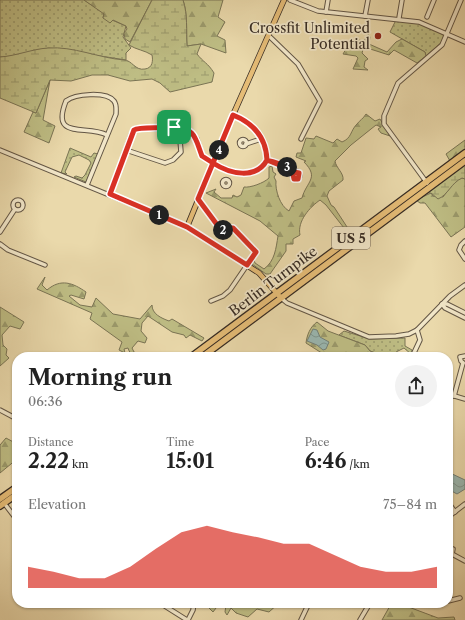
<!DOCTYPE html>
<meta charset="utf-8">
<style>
:root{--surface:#fff;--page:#f2f2f2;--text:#222;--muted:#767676;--accent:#d93025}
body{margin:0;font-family:"Libre Caslon Text",serif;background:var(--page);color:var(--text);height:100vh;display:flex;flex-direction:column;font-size:15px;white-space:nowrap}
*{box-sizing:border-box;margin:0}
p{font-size:13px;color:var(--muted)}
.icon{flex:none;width:22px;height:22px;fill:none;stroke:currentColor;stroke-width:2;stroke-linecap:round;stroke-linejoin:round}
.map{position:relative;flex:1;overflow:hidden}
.side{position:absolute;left:12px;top:352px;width:441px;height:256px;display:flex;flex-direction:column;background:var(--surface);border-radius:16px;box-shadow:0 1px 3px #0004}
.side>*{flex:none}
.pin{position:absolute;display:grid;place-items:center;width:34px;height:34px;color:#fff;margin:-17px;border-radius:8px;box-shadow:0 2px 6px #0006}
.km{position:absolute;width:20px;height:20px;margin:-10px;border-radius:50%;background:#222;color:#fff;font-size:11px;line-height:20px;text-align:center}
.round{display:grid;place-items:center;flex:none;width:42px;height:42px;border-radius:21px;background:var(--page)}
.overview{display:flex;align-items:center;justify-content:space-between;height:68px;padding:0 16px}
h1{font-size:22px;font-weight:800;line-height:30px}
.stats{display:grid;grid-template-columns:repeat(3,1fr);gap:6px;height:68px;padding:4px 16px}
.stats div{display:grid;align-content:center}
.stats b{font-size:20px;font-weight:800}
.stats small{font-size:11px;font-weight:400}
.stats p{font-size:11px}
.chart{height:112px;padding:8px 16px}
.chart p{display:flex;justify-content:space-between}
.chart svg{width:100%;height:72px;margin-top:4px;fill:var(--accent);opacity:.7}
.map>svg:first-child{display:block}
.grass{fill:url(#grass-dots);stroke:#7a7454}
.forest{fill:url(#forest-firs);stroke:#7a7454}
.wetland{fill:url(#wetland-marsh);stroke:#7a7454}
.water{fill:url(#water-waves);stroke:#728079}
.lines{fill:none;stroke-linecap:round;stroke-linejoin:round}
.minor-casing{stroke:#635645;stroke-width:5.5}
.major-casing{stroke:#362b23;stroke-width:6}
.highway-casing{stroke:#362b23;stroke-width:8}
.minor{stroke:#f1e6c8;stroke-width:3.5}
.major{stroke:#e5bc76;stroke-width:4.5}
.highway{stroke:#e5bc76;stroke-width:5.5}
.route-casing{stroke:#fff;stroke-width:8}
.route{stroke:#d93025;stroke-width:5}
.poi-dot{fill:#8f2418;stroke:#f1e6c8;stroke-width:1.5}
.labels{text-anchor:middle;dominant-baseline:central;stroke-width:3.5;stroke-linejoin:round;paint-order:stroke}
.shield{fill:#f1e6c8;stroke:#6e6354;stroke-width:1}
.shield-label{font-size:13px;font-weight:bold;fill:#362b23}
.poi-label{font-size:14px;fill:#362b23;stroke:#f1e6c8;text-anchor:end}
.street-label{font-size:14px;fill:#362b23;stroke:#f1e6c8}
</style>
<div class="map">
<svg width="465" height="620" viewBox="0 0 465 620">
<defs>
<pattern id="grass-dots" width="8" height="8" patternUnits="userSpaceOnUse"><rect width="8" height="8" fill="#bebd84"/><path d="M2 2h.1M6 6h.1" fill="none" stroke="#9b9a6c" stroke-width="1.8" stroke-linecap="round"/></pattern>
<pattern id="forest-firs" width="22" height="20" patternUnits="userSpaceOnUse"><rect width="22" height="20" fill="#bebd84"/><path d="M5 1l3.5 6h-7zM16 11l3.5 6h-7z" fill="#9b9a6c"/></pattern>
<pattern id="wetland-marsh" width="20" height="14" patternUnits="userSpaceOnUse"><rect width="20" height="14" fill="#bebd84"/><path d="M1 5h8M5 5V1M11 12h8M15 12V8" fill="none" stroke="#9b9a6c"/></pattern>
<pattern id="water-waves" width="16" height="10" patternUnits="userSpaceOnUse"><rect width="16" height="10" fill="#9ab8b2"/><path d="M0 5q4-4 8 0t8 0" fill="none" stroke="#7e9690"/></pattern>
</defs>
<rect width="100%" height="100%" fill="#ead9ab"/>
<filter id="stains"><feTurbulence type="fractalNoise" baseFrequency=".005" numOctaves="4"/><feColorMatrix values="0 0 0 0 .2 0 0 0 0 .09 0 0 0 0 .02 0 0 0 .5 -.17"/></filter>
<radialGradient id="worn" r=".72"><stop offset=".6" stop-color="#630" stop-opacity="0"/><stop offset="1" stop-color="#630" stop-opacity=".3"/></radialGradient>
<g class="grass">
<polygon points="0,0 84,0 104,13 103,18 112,20 126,26 123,37 131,48 126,53 126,60 49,48 14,56 0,57"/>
<polygon points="396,20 421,24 443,34 444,40 426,56 425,52 390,32"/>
<polygon points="70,148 91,157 94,153 98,154 86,182 74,177 76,176 82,178 85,175 91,163 89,160 79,155 72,157 65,172 67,174 61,173"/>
<polygon points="344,331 370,339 405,338 405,346 412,350 412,355 409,357 411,354 404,348 396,352 397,357 386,357 370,351 365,345 339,335"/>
</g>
<g class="forest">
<polygon points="84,0 152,0 130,42 125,39 124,33 127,29 126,26 113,20 110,23 103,18 104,14"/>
<path d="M183,0H223L218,17L225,22L217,36L225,40L226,53L201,44L187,46C186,30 188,15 183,0Z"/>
<path d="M368,34L370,37L369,44L387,52L396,42L402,39L425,52L426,56L417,63L394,50L389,55L364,47L362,53L368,59L365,61L364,67L368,70L353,69L358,58L356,56L343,54C350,43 350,38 364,41Z"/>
<polygon points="50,80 43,120 55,126 49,143 24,132 33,112 36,113"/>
<path d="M366,114L375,121L380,119L390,136L381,133L378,129L381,127L376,125L351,145L335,161C336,168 344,173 343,180L329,191L327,196L331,205L334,207L349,230L345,232L344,228L326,205L320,200C310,207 297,221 300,235L293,239V244H286V251L270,274H266L252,264L254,260L255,263L264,269C275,261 276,248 278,236L260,221L206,193L216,189L214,192L221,198H232L233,195L237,197L241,195L244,187C250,188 264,183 269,178V167L272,166L273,172L276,174L274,177L276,181C275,190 280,206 289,211L294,201L302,198C306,182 320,178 304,162L306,161L296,157L297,153H301L306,138L314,139L316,136L333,143L337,139L342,142C352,138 350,131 357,124C360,120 363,119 366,114Z"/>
<polygon points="465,140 465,150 450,161 446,154"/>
<polygon points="462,178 465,179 465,227 451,237 425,203 420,203 416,200 431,193 433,196 443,197 455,181"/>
<path d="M45,277L42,285L47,290C61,278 73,283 86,292L84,299L71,295L69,296L80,305L92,307L96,298L113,314L140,319L152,305C152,314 161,318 169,321L172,319L204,338L202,341L190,335L186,338L184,335L172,332L148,316L142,323L141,331L147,338L145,343L138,341L132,348L134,352L142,357C135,357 130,355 128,348L124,349L125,353L119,350L122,342L90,319L92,313L37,289Z"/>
<polygon points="0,307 24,322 20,329 10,326 2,335 3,345 7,349 6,355 9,358 0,366"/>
<path d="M317,322L328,331L365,345L370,351L386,357H328L306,343C307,335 310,327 317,322Z"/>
<polygon points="6,438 17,444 17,459 0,473 0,445"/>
<polygon points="210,603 279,603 269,612 257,609 248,617 236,613 231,608 227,615 225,612 226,605 219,604 213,612 208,607"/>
<polygon points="389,603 398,603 438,618 454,617 455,620 382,620 391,604"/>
</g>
<g class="wetland">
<path d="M152,0H183C188,15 186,30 187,46L201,44L197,54C203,62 208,63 214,73L212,82L170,92L160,83L152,79L130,81L108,75H92L71,81L50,80L36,113L0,98V57C16,56 32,49 48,48C73,46 99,58 124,60C132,60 135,71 145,69C153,68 153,60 152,55C144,50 137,50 129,45Z"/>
<path d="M465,165V179L462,178C451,183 448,195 438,199L431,193H427Z"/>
</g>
<g class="water">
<polygon points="313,329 317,330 320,337 329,342 326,349 323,350 317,345 307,341"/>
<polygon points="448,472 465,480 465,489 457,494 448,489"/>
</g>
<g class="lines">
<defs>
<g id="minor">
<polyline points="290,0 318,11 419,22 465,42"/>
<polyline points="326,12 328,0"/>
<polyline points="365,16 368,0"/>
<polyline points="427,17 434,0"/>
<polyline points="399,18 402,0"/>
<polyline points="269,36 298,64 320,101 301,139"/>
<circle cx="243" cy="143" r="3.5"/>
<polyline points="246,144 261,139"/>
<polyline points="0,150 187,227"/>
<polyline points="126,150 165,163 173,160 181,152 179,128"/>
<polyline points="267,160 287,166 293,172"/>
<circle cx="296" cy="175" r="4"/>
<circle cx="226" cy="183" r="3.5"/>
<polyline points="427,183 384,124 384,116 398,83 442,45 461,0"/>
<path d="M87,185L116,114C116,109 117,105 114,101C106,91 75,94 66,101C50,141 87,124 107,135"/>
<path d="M110,194L131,135L138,128L158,129L174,127L189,131L197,139L203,157C222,168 252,186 267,160C266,138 253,123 233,115"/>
<polyline points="198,199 221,230 233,228 256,252 230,290 223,296 211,301"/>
<circle cx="18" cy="205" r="5"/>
<polyline points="0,232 15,209"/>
<polyline points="465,241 461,245 459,250 465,259"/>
<polyline points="0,244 8,250 45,265"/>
<polyline points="281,298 287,303 369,337 396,336 409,334 417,330 450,296 465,285"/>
<polyline points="442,304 445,308 465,318"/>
<polyline points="442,304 447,304 465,313"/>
<polyline points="412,357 420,340 417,330"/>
<polyline points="463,363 461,361 460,357 465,356"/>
<polyline points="448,394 465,399"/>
<polyline points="454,396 463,363"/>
<polyline points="0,410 17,419"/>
<polyline points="448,502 455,512"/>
<polyline points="4,503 17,520"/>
<polyline points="448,517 465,504"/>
<polyline points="448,548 453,549 452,554"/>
<polyline points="448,554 452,554 465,561"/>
<polyline points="448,601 460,598"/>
<polyline points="160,603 187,620"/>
<polyline points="188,620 193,610 194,603"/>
<polyline points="301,620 309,603"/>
<polyline points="360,620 370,603"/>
</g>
<polyline id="major" points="281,298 259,273 187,227 233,115 284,0"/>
<g id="highway">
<polyline points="191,357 465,153"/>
<polyline points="202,357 465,161"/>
<polyline points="0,499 17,487"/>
<polyline points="0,506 17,494"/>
</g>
</defs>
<use href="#minor" class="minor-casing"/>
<use href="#major" class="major-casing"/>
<use href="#highway" class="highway-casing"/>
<use href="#minor" class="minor"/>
<use href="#major" class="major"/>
<use href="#highway" class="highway"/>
</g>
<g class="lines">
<defs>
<path id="route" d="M174,127C163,129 140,126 134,130L110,194L187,227L247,265L256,252L233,228L221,230L198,199L213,163C230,174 256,180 267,160L292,170L294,179H298L299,173L294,172C287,165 276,163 267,160C266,138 253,123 233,115L213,163L202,156C195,138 196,129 174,127"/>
</defs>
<use href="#route" class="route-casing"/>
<use href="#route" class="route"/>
</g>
<circle class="poi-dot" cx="378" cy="36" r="4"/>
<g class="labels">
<rect class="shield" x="332" y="227" width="38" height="22" rx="3"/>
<g class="shield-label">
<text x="351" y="238">US 5</text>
</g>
<g class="poi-label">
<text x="370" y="28">Crossfit Unlimited<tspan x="370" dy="16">Potential</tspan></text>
</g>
<g class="street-label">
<text transform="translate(273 281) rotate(-37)">Berlin Turnpike</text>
</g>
</g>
<rect width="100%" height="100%" filter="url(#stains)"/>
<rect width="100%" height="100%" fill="url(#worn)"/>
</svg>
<div class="pin" style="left:174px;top:127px;background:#1e9e55"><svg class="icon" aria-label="arrive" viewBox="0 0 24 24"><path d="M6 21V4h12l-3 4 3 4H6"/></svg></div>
<b class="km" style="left:159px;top:215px">1</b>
<b class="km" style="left:223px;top:230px">2</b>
<b class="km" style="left:287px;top:167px">3</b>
<b class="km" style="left:219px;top:150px">4</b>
<section class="side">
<div class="overview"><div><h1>Morning run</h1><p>06:36</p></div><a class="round"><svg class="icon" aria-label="share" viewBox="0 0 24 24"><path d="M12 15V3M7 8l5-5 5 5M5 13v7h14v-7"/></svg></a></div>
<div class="stats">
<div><p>Distance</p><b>2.22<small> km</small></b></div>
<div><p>Time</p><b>15:01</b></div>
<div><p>Pace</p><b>6:46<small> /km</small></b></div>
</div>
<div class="chart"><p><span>Elevation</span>75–84 m</p>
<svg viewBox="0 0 160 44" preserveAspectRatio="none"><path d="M0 44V31L10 34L20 38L30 38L40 31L50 20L60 10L70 6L80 10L90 13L100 17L110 17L120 24L130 31L140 34L150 34L160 31V44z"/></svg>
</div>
</section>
</div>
